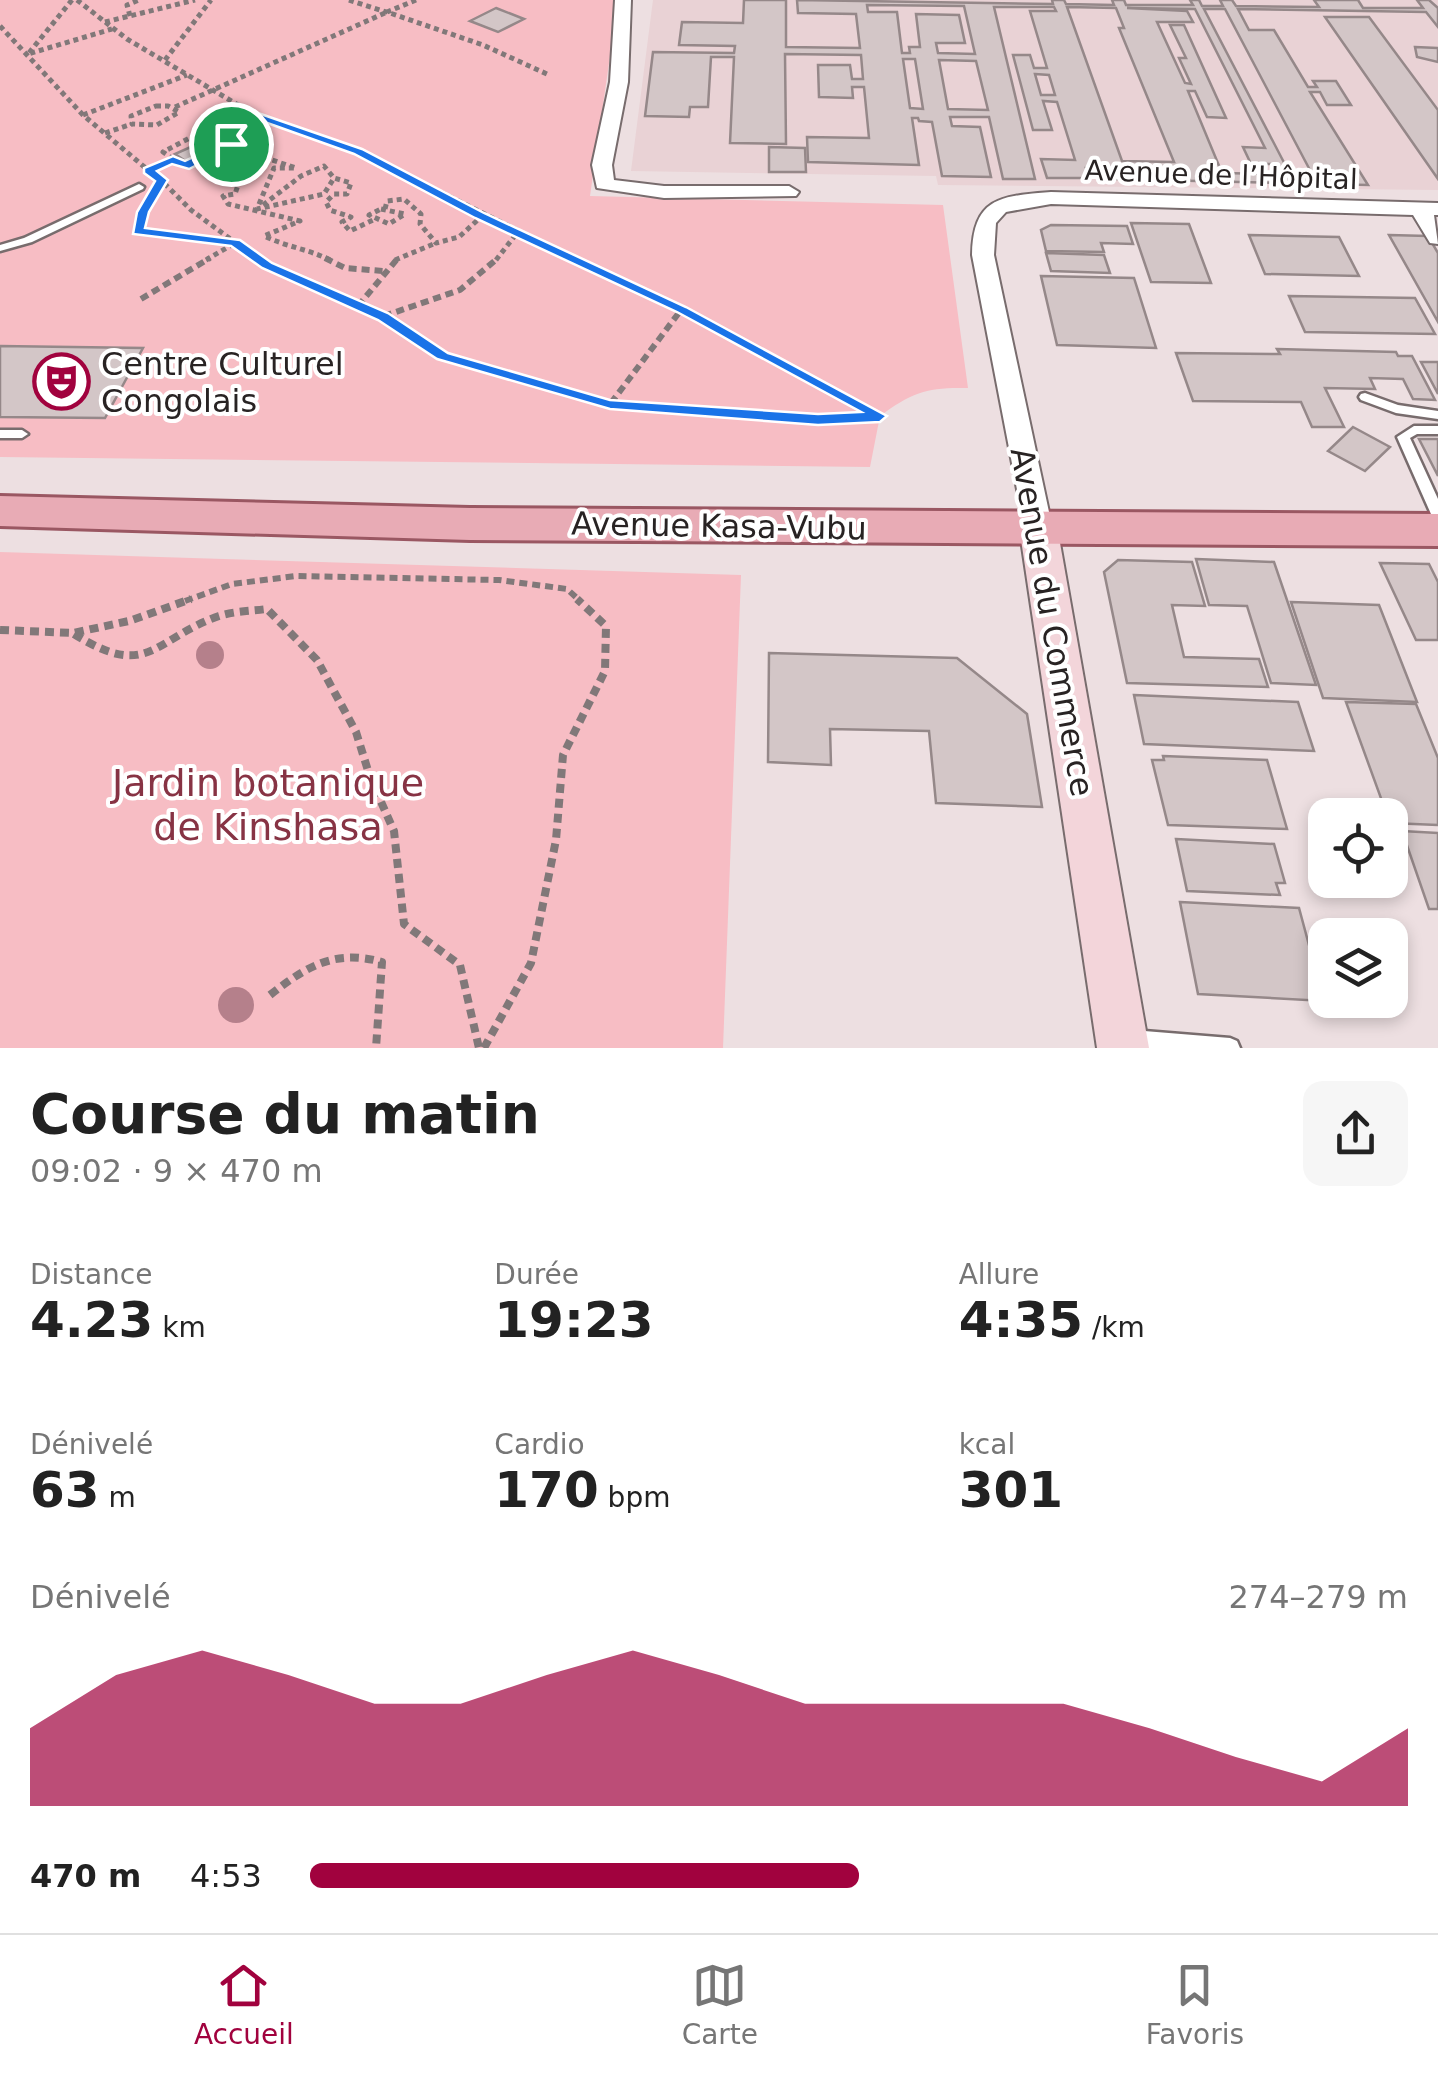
<!DOCTYPE html>
<html lang="fr">
<meta charset="utf-8">
<style>
:root{--surface:#fff;--page:#f6f6f6;--text:#222;--muted:#767676;--line:#e0e0e0;--accent:#a1023e}
body{margin:0;font-family:"DejaVu Sans",sans-serif;background:var(--page);color:var(--text);height:100vh;display:flex;flex-direction:column;font-size:38px;white-space:nowrap}
*{box-sizing:border-box;margin:0}
p{font-size:32px;color:var(--muted)}
.icon{flex:none;width:55px;height:55px;fill:none;stroke:currentColor;stroke-width:2;stroke-linecap:round;stroke-linejoin:round}
.map{position:relative;height:1048px;overflow:hidden}
.side{display:flex;flex-direction:column;background:var(--surface);flex:1}
.side>*{flex:none}
.tools{position:absolute;left:1308px;top:798px;display:grid;gap:20px}
.tools a{display:grid;place-items:center;width:100px;height:100px;border-radius:20px;background:var(--surface);box-shadow:0 5px 15px #0003;font-size:50px}
.pin{position:absolute;display:grid;place-items:center;width:85px;height:85px;color:#fff;margin:-42px;border:5px solid #fff;border-radius:50%;box-shadow:0 2px 10px #0007}
.round{display:grid;place-items:center;flex:none;width:105px;height:105px;border-radius:20px;background:var(--page)}
.summary{display:flex;align-items:center;justify-content:space-between;height:170px;padding:0 30px}
h1{font-size:55px;font-weight:700;line-height:75px}
.metrics{display:grid;grid-template-columns:repeat(3,1fr);gap:15px;height:170px;padding:10px 30px}
.metrics div{display:grid;align-content:center}
.metrics b{font-size:50px;font-weight:700}
.metrics small{font-size:28px;font-weight:400}
.metrics p{font-size:28px}
.chart{height:280px;padding:20px 30px}
.chart p{display:flex;justify-content:space-between}
.chart svg{width:100%;height:180px;margin-top:10px;fill:var(--accent);opacity:.7}
ul{padding:0 30px;list-style:none;font-size:32px}
li{display:grid;grid-template-columns:160px 120px 1fr;align-items:center;height:75px}
li i{height:25px;border-radius:12px;background:var(--accent)}
.menu{display:flex;justify-content:space-around;align-items:center;height:140px;border-top:2px solid var(--line);background:var(--surface);font-size:28px;color:var(--muted)}
.menu a{display:grid;justify-items:center;gap:5px}
.menu .on{color:var(--accent)}
.map>svg:first-child{display:block}
.built{fill:#e9d2d5}
.green{fill:#f7bdc4}
.building{fill:#d3c6c7;stroke:#958889;stroke-width:2.5;fill-rule:evenodd}
.lines{fill:none;stroke-linecap:round;stroke-linejoin:round}
.lane-casing{stroke:#786c6d;stroke-width:5}
.street-casing{stroke:#786c6d;stroke-width:4}
.secondary-casing{stroke:#786c6d;stroke-width:4}
.primary-casing{stroke:#9a5762;stroke-width:6}
.path-far2{stroke:#817879;stroke-width:5;stroke-dasharray:5 4;stroke-linecap:butt}
.path-far1{stroke:#817879;stroke-width:6;stroke-dasharray:8 5;stroke-linecap:butt}
.path{stroke:#817879;stroke-width:8;stroke-dasharray:9 6;stroke-linecap:butt}
.lane{fill:#fff;fill-rule:evenodd}
.street{fill:#fff;fill-rule:evenodd}
.secondary{fill:#f3d5da;fill-rule:evenodd}
.primary{fill:#e8abb5;fill-rule:evenodd}
.tree{fill:#b5808b}
.route{fill:#1a73e8;stroke:#fff;stroke-width:2.5;fill-rule:evenodd}
.labels{text-anchor:middle;dominant-baseline:central;stroke-width:8;stroke-linejoin:round;paint-order:stroke}
.far-street-label{font-size:28px;fill:#282323;stroke:#fff}
.poi-label{font-size:32px;fill:#282323;stroke:#fff;text-anchor:start}
.street-label{font-size:32px;fill:#282323;stroke:#fff}
.near-park-label{font-size:38px;fill:#873344;stroke:#fff}
</style>
<div class="map">
<svg width="1438" height="1048" viewBox="0 0 1438 1048">
<rect width="100%" height="100%" fill="#eddfe1"/>
<polygon class="built" points="653,0 1438,0 1438,190 938,185 936,176 631,171"/>
<g class="green">
<path d="M0,0H618L590,196L943,205L968,388C928,387 912,392 880,416L870,467L0,457Z"/>
<polygon points="0,552 741,575 723,1048 0,1048"/>
</g>
<g class="building">
<path d="M744,0H786V47L860,48L856,14L798,13L797,0L1053,4L1052,0H1064L1066,4L1114,5L1112,0H1124L1126,5H1193L1190,0H1199L1202,6H1223L1220,0H1232L1236,6L1319,7L1314,0H1358L1363,8H1423L1417,0H1429L1438,8V27L1426,12L1238,9L1249,30H1274L1308,87H1317L1313,81H1336L1351,105H1327L1320,92H1310L1368,185L1112,179L1108,168H1086L1090,178H1047L1041,159L1075,160L1057,102L1043,101L1052,130H1033L1013,55H1030L1034,68H1047L1030,11H1056L1054,7H994L1035,179H1003L989,117H950L952,126L980,127L991,177L942,176L932,122L919,121L918,118H912L919,165L808,162L807,137L869,138L864,87H852L853,98L819,97L818,65H850L852,79H863L861,55L785,54L786,144L730,143L734,57H711L708,107H690L689,117L645,116L653,52L734,53L735,46L679,45L682,22L743,23ZM867,5L964,6L975,54L938,53L936,43H965L959,15L916,14L920,47H909L910,53H902L897,12H868ZM1067,7L1116,8L1124,28H1119L1174,162L1122,161ZM1127,8L1195,9L1265,148L1243,147L1251,164H1274L1278,174L1222,173L1188,91H1195L1207,117L1226,118L1184,25H1170L1186,58H1179L1191,84L1185,83L1157,22H1193L1187,11ZM1204,9H1225L1312,174H1290ZM903,59H915L923,109L910,108ZM939,60L976,61L988,110L948,109ZM1035,74L1049,75L1055,95H1041Z"/>
<polygon points="496,8 524,19 498,32 470,21"/>
<polygon points="1325,17 1369,17 1438,110 1438,179"/>
<polygon points="1415,47 1438,48 1438,62 1417,57"/>
<polygon points="213,137 225,144 187,162 175,154"/>
<polygon points="769,147 805,148 806,172 769,172"/>
<polygon points="1131,223 1189,224 1211,283 1151,282"/>
<polygon points="1051,225 1127,226 1133,244 1101,243 1104,252 1046,251 1041,230"/>
<polygon points="1249,235 1339,237 1359,276 1265,274"/>
<polygon points="1389,235 1428,236 1438,253 1438,322"/>
<polygon points="1046,253 1104,255 1110,273 1051,271"/>
<polygon points="1041,276 1134,278 1156,348 1057,345"/>
<polygon points="1289,296 1415,298 1435,334 1305,332"/>
<polygon points="0,346 143,348 105,418 0,417"/>
<polygon points="1277,349 1396,352 1398,356 1412,356 1435,400 1413,399 1403,379 1370,378 1375,389 1325,388 1344,427 1312,427 1301,402 1193,401 1176,353 1280,354"/>
<polygon points="1421,362 1438,362 1438,394"/>
<polygon points="1353,427 1390,447 1365,471 1328,451"/>
<polygon points="1419,439 1438,439 1438,476"/>
<polygon points="1196,559 1274,562 1316,685 1271,683 1247,606 1209,605"/>
<polygon points="1118,560 1192,562 1205,606 1172,605 1184,657 1259,659 1268,687 1127,683 1104,572"/>
<polygon points="1380,563 1429,564 1438,582 1438,640 1416,640"/>
<polygon points="1291,602 1379,605 1417,702 1323,698"/>
<polygon points="769,653 957,658 1027,714 1042,807 936,803 929,731 830,729 831,765 768,762"/>
<polygon points="1134,695 1298,702 1314,751 1144,744"/>
<polygon points="1346,702 1416,704 1438,758 1438,825 1390,823"/>
<polygon points="1163,756 1267,760 1287,829 1168,825 1152,760 1164,760"/>
<polygon points="1402,831 1438,833 1438,909 1429,909"/>
<polygon points="1176,839 1274,844 1285,883 1276,883 1280,895 1187,891"/>
<polygon points="1180,902 1299,908 1324,1001 1198,994"/>
</g>
<g class="lines">
<defs>
<g id="lane">
<polygon points="139,184 144,187 143,189 32,242 0,251 0,245 24,238"/>
<polygon points="1365,393 1398,405 1438,411 1438,419 1396,413 1361,400 1359,397 1361,394"/>
<polygon points="1414,426 1438,426 1438,434 1417,434 1410,438 1438,499 1438,519 1431,514 1397,437"/>
<polygon points="0,430 22,430 28,434 22,438 0,438"/>
<polygon points="1132,1030 1230,1038 1237,1041 1240,1048 1128,1048 1125,1047 1122,1040 1125,1033"/>
</g>
<g id="street">
<polygon points="615,0 631,0 628,82 612,165 614,180 664,186 789,186 799,192 796,196 664,198 597,188 592,165 610,82"/>
<path d="M1051,192L1438,203V215H1434L1438,244L1430,243L1413,215L1051,204L1006,212L996,223L994,255L1052,526L1048,533H1028L1024,526L972,255C973,197 1001,196 1051,192Z"/>
</g>
<polygon id="secondary" points="1038,512 1051,516 1057,526 1149,1048 1097,1048 1019,526 1025,516"/>
<polygon id="primary" points="0,496 470,508 1438,514 1438,546 470,540 0,526"/>
</defs>
<use href="#lane" class="lane-casing"/>
<use href="#street" class="street-casing"/>
<use href="#secondary" class="secondary-casing"/>
<use href="#primary" class="primary-casing"/>
<g class="path-far2">
<polyline points="72,0 28,54 112,29"/>
<polyline points="77,0 127,39 255,115 358,151 577,260"/>
<polyline points="349,0 386,12"/>
<polyline points="416,0 387,12 483,45 547,74"/>
<polyline points="130,16 127,5 139,0"/>
<polyline points="105,22 195,0"/>
<polyline points="0,26 83,115 148,170"/>
<polyline points="165,60 211,0"/>
<polygon points="156,106 168,106 179,112 157,125 132,124 131,116"/>
<polyline points="175,107 387,12"/>
<polyline points="83,115 187,75"/>
<polyline points="105,133 132,124"/>
<polyline points="173,159 185,166 231,144 221,136"/>
<polyline points="148,170 173,159 163,152 203,131 221,136 255,115"/>
<polyline points="158,177 191,210 259,260"/>
<polyline points="263,205 301,176 324,166 334,178"/>
<polyline points="146,207 137,231 235,243 206,260"/>
<polygon points="381,209 405,214 389,224 369,215"/>
<polyline points="385,209 387,201 404,199 421,214 420,224 436,243 459,237 482,216"/>
<path d="M330,260C308,249 287,247 264,236L300,221L228,204L223,196L235,194L238,185L227,172L269,159L296,168H274L257,209L324,194L334,178L351,183L347,194H334L326,202L330,210L351,217L342,222L350,231L373,220"/>
<polyline points="395,260 436,243"/>
<polyline points="496,260 517,233"/>
</g>
<g class="path-far1">
<polyline points="256,258 383,317 442,356 610,404 818,419 880,417"/>
<polyline points="325,258 345,268 383,271"/>
<polyline points="572,258 682,309 879,416"/>
<polyline points="141,299 210,258"/>
<polyline points="358,306 398,258"/>
<polyline points="384,316 460,290 498,258"/>
<polyline points="611,403 681,310"/>
<polyline points="185,601 232,584 296,576 499,580 567,589 580,601"/>
</g>
<g class="path">
<polyline points="0,630 73,633 129,621 191,599"/>
<path d="M74,634C149,681 153,639 219,616C235,611 251,611 267,609L317,660L356,732L370,777L394,831L404,924L460,965L479,1048"/>
<path d="M270,995C307,966 335,949 382,962L376,1048"/>
<polyline points="484,1048 531,963 556,840 563,755 605,671 606,626 577,599"/>
</g>
<use href="#lane" class="lane"/>
<use href="#street" class="street"/>
<use href="#secondary" class="secondary"/>
<use href="#primary" class="primary"/>
</g>
<g class="tree">
<circle cx="210" cy="655" r="14"/>
<circle cx="236" cy="1005" r="18"/>
</g>
<path class="route" d="M255,112L362,149L484,213L686,307L887,416L880,422L818,425L610,409L437,359L378,320L262,268L231,246L133,234L137,212L155,181L144,173V168L173,156L185,161L223,143L217,133ZM256,119L354,154L475,218L677,312L861,412L818,414L610,400L448,353L388,313L272,263L240,240L145,228L149,212L168,180L157,171L172,164L189,169L235,146L229,136Z"/>
<defs>
<symbol id="theatre-ring" viewBox="-11 -11 22 22"><circle r="9.5" fill="#fff" stroke="#a1023e" stroke-width="1.5"/><path d="M-5-5.5Q0-4 5-5.5V0Q5 5 0 6Q-5 5-5 0ZM-3.3-2.5H-1v1.5H-3.3ZM1-2.5H3.3v1.5H1ZM-2.8 1Q0 5.5 2.8 1Z" fill="#a1023e"/></symbol>
</defs>
<g fill-rule="evenodd">
<use href="#theatre-ring" x="30" y="350" width="63" height="63"/>
</g>
<g class="labels">
<g class="far-street-label">
<text transform="translate(1221 175) rotate(2)">Avenue de l’Hôpital</text>
</g>
<g class="poi-label">
<text x="101" y="364">Centre Culturel<tspan x="101" dy="37">Congolais</tspan></text>
</g>
<g class="street-label">
<text transform="translate(719 526) rotate(1)">Avenue Kasa-Vubu</text>
<text transform="translate(1052 622) rotate(80)">Avenue du Commerce</text>
</g>
<g class="near-park-label">
<text x="268" y="783">Jardin botanique<tspan x="268" dy="44">de Kinshasa</tspan></text>
</g>
</g>
</svg>
<div class="tools">
<a><svg class="icon" aria-label="locate" viewBox="0 0 24 24"><circle cx="12" cy="12" r="6"/><path d="M12 2v4M12 18v4M2 12h4M18 12h4"/></svg></a>
<a><svg class="icon" aria-label="layers" viewBox="0 0 24 24"><path d="M12 4l9 5-9 5-9-5zM3 14l9 5 9-5"/></svg></a>
</div>
<div class="pin" style="left:231px;top:144px;background:#1e9e55"><svg class="icon" aria-label="arrive" viewBox="0 0 24 24"><path d="M6 21V4h12l-3 4 3 4H6"/></svg></div>
</div>
<section class="side">
<div class="summary"><div><h1>Course du matin</h1><p>09:02 · 9 × 470 m</p></div><a class="round"><svg class="icon" aria-label="share" viewBox="0 0 24 24"><path d="M12 15V3M7 8l5-5 5 5M5 13v7h14v-7"/></svg></a></div>
<div class="metrics">
<div><p>Distance</p><b>4.23<small> km</small></b></div>
<div><p>Durée</p><b>19:23</b></div>
<div><p>Allure</p><b>4:35<small> /km</small></b></div>
</div>
<div class="metrics">
<div><p>Dénivelé</p><b>63<small> m</small></b></div>
<div><p>Cardio</p><b>170<small> bpm</small></b></div>
<div><p>kcal</p><b>301</b></div>
</div>
<div class="chart"><p><span>Dénivelé</span>274–279 m</p>
<svg viewBox="0 0 160 44" preserveAspectRatio="none"><path d="M0 44V25L10 12L20 6L30 12L40 19L50 19L60 12L70 6L80 12L90 19L100 19L110 19L120 19L130 25L140 32L150 38L160 25V44z"/></svg>
</div>
<ul>
<li><b>470 m</b>4:53<i style="width:50%"></i></li>
</ul>
</section>
<nav class="menu">
<a class="on"><svg class="icon" aria-label="home" viewBox="0 0 24 24"><path d="M3 11l9-7 9 7M6 9v11h12V9"/></svg>Accueil</a>
<a><svg class="icon" aria-label="map" viewBox="0 0 24 24"><path d="M3 6l6-2 6 2 6-2v14l-6 2-6-2-6 2zM9 4v14M15 6v14"/></svg>Carte</a>
<a><svg class="icon" aria-label="saved" viewBox="0 0 24 24"><path d="M7 4h10v16l-5-4-5 4z"/></svg>Favoris</a>
</nav>
